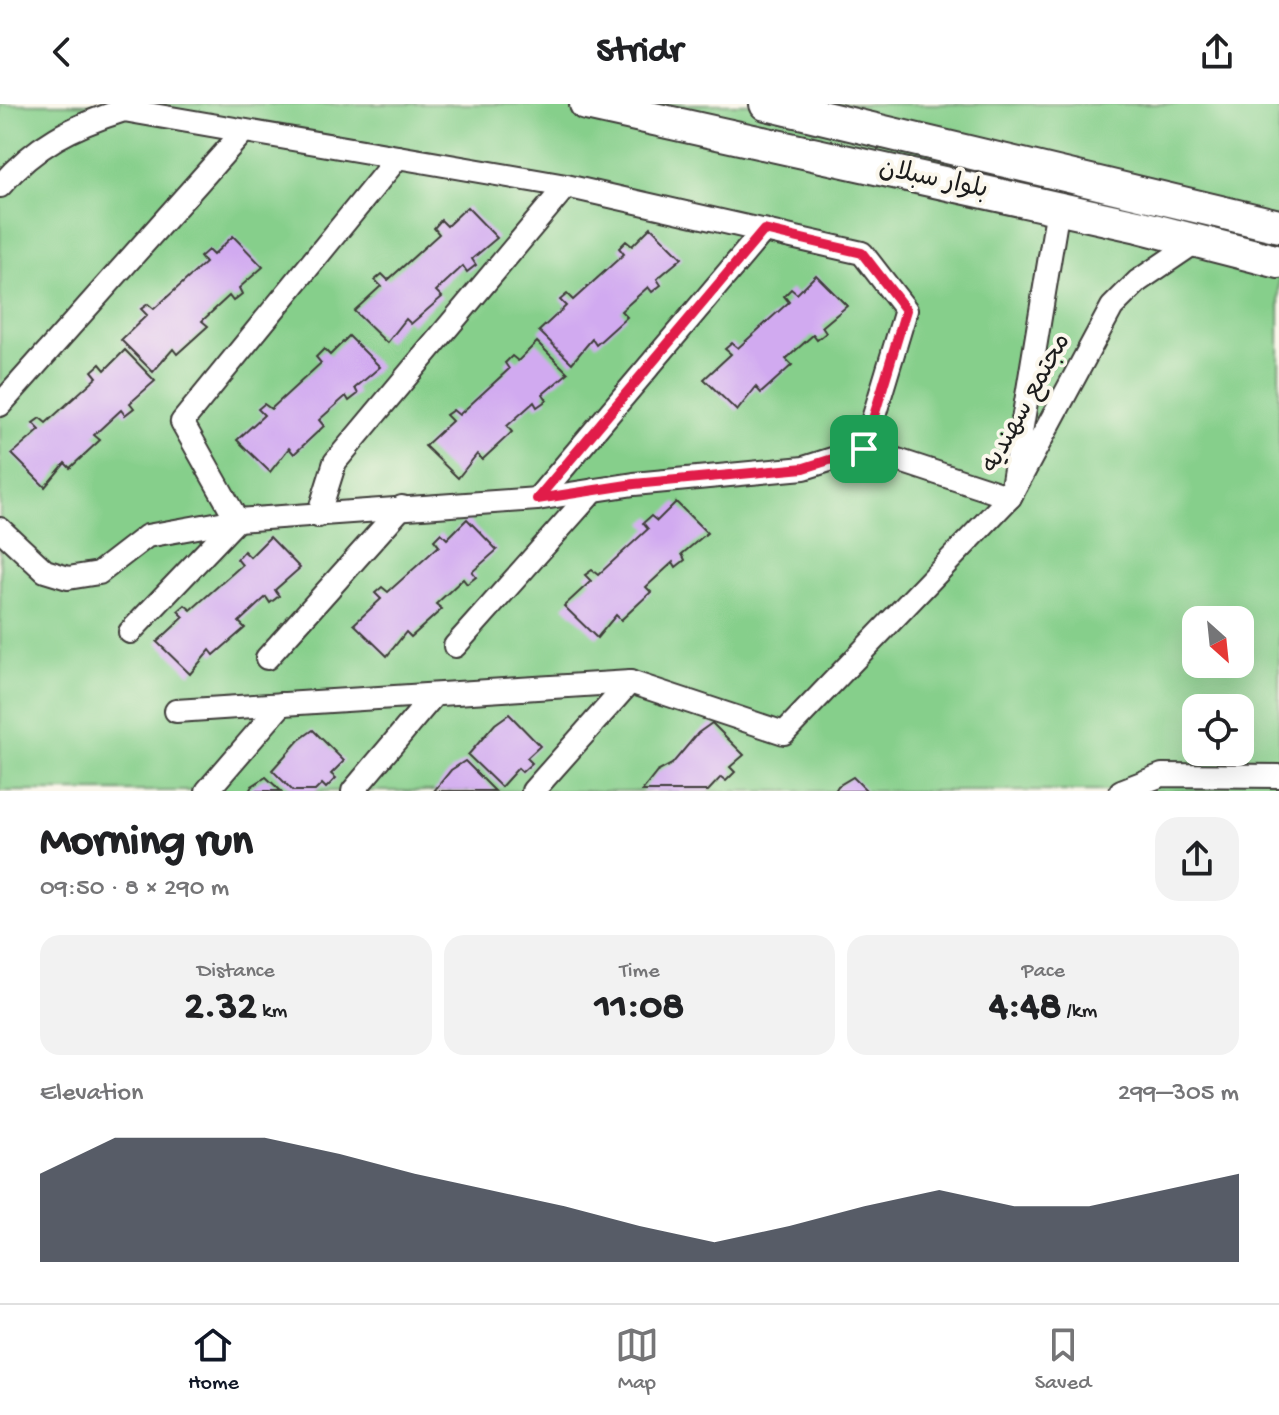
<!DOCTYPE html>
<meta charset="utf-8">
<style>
:root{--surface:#fff;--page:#f2f2f2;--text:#202124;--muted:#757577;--line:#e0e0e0;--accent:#111827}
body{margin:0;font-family:"Gochi Hand","Playpen Sans Arabic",sans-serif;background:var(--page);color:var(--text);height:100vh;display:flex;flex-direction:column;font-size:30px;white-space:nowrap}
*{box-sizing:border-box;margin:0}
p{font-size:26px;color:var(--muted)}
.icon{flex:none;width:44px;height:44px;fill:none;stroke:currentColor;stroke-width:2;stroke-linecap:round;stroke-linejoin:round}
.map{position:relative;height:687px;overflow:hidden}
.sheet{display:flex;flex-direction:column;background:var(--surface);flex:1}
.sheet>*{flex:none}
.needle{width:52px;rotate:153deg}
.buttons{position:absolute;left:1182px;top:502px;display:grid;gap:16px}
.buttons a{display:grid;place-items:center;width:72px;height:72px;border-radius:16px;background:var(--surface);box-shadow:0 8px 32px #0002;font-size:40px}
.pin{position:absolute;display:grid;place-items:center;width:68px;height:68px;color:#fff;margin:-34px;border-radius:16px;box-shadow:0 4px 12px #0006}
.round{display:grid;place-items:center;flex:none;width:84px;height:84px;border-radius:24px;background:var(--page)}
.headline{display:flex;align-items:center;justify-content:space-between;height:136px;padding:0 40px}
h1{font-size:44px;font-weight:700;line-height:60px}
.metrics{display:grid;grid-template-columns:repeat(3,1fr);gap:12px;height:136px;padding:8px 40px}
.metrics div{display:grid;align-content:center;border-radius:20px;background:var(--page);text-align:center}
.metrics b{font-size:40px;font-weight:700}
.metrics small{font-size:22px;font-weight:400}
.metrics p{font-size:22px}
.chart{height:224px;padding:16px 40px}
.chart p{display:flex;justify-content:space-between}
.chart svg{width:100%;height:144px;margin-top:8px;fill:var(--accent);opacity:.7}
header{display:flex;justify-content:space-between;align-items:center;height:104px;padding:0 40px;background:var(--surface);font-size:36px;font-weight:700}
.tabs{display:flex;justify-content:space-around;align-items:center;height:112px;border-top:2px solid var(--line);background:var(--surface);font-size:22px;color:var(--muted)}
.tabs a{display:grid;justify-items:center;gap:4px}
.tabs .active{color:var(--accent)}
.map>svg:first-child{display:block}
.green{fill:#86cf8b;stroke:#517654;stroke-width:2;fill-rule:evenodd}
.building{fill:#d1aaf0}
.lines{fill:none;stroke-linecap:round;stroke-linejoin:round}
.street-casing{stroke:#3d3b38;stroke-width:26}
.secondary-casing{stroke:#3d3b38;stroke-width:36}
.street{stroke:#fff;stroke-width:22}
.secondary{stroke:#fff;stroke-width:32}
.route-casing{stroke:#fff;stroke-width:16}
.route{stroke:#e11d48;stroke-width:10}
.labels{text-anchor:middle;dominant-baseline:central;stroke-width:8;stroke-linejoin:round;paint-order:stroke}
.street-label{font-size:26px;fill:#1c1c1c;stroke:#fbf7ec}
</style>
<header><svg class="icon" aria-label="back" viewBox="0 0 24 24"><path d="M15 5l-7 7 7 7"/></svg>Stridr<svg class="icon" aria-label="share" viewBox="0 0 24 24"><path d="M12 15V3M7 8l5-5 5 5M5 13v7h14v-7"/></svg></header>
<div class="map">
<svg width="1279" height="687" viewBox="0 0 1279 687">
<rect width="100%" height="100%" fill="#fbf7ec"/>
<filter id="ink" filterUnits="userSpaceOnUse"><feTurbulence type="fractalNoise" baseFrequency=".0125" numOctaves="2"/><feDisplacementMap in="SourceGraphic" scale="16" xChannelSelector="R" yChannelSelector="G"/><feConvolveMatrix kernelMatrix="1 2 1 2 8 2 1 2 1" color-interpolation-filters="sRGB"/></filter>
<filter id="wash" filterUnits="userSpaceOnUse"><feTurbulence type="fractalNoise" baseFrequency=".006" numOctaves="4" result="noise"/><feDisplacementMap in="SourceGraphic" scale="32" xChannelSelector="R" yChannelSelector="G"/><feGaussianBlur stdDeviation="1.8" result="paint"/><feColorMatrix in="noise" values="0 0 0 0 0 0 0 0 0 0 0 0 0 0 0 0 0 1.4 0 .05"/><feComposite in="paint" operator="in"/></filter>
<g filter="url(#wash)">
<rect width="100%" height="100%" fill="#f6e9d4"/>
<path class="green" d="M0,0H1279V687H0ZM1196,516H1240V560H1196ZM1196,604H1240V648H1196Z"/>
<g id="blocks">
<g class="building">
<polygon points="467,103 497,134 472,155 476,161 467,168 463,162 436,187 442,193 411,220 406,215 387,239 354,207 381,182 375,176 382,170 388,176 439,130 434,124 441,116 447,122"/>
<polygon points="651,123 682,154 657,175 661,181 652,188 648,183 621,207 627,213 596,241 592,235 572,259 539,227 566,202 560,196 567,190 573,196 624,150 619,144 626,137 632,142"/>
<polygon points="233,132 263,163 239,184 242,190 233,197 229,192 202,217 208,222 177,250 173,245 153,268 121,236 147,211 141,205 148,200 154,205 205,159 200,153 208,146 213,151"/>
<polygon points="816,171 847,202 822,223 826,229 817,236 813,231 786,255 792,261 761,289 756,283 737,307 704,275 731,250 725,245 732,239 738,244 789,198 784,192 791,185 797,190"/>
<polygon points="349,232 380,263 355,284 358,290 349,297 346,292 319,316 324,322 294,350 289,344 270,368 237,336 264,311 258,305 264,300 271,305 321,259 316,253 324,245 330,251"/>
<polygon points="537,238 568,269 543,290 547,296 537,303 534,298 507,322 512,328 482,356 477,350 458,374 425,342 452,317 446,311 453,306 459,311 509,265 505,259 512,252 518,257"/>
<polygon points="125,246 155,277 130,299 134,304 125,311 121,306 94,331 100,336 70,364 65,359 45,383 12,350 40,326 33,319 40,314 46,319 97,273 92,267 100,260 105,266"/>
<polygon points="676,398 707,429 682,450 685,456 676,463 673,458 646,483 651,488 621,516 616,511 597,534 564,502 591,477 585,471 592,466 598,471 648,425 643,419 651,412 657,417"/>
<polygon points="467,415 497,446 472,468 476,473 467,480 463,475 436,500 442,505 411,533 406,528 387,552 354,520 381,495 375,489 382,483 388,488 439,442 434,436 441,429 447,435"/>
<polygon points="270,433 300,464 275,486 279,492 270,499 266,493 239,518 245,524 214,551 210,546 190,570 157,538 184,513 178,507 185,501 191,506 242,461 237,455 244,447 250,453"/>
<polygon points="509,610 540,642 527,654 532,659 522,668 518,664 501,683 468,651 495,620"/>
<polygon points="712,619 744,651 730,663 735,668 726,677 721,673 708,687 642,687 657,668 672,660 698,629"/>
<polygon points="313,626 344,657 331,670 336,674 326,684 322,680 315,687 293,687 272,666 299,636"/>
<polygon points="465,657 495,687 434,687 451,666"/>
<polygon points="266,673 281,687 249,687 252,682"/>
<polygon points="853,673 867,687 835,687 838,682"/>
</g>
</g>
</g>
<g filter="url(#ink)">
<use href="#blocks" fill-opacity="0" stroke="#3d3b38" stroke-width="2"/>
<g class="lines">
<defs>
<g id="street">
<path d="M0,82C35,41 73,22 124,6L566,82L862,149L906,206L864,345"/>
<polyline points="0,301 244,27"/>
<polyline points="1013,377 1058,104"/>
<polyline points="537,395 764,126"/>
<polyline points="318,412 335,358 566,82"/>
<polyline points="0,425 45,467 68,474 99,469 147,432 237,416 537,395 634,380 804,364 864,345 1010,393"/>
<polyline points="130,528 237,416 182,318 398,53"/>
<polyline points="455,542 594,386"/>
<polyline points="267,554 402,403"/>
<polyline points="176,607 630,578 784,629 1010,393 1112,203 1138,177 1197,137"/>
<polyline points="207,687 282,600"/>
<polyline points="353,687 434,591"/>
<polyline points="533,687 630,578"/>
<polyline points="1121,687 1162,671 1279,672"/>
</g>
<g id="secondary">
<polyline points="586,0 1138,122 1279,158"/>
<polyline points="766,0 1279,122"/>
</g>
</defs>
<use href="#street" class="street-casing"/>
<use href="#secondary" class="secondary-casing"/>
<use href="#street" class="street"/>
<use href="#secondary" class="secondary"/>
</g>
</g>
<g class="lines" filter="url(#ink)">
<defs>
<polygon id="route" points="764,126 862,149 906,206 864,345 804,364 634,380 537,395"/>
</defs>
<use href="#route" class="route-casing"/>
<use href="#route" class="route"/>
</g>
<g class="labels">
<g class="street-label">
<text transform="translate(933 77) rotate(12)">بلوار سبلان</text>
<text transform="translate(1028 300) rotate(-61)">مجتمع سهندیه</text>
</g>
</g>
</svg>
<div class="buttons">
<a><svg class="needle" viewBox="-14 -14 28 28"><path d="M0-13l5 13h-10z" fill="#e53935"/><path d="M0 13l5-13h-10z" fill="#757577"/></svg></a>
<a><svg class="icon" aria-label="locate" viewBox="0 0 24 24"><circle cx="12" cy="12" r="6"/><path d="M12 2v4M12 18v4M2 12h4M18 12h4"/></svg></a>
</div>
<div class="pin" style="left:864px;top:345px;background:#1e9e55"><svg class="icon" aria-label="arrive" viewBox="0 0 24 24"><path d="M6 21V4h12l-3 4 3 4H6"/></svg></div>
</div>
<section class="sheet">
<div class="headline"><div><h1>Morning run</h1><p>09:50 · 8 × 290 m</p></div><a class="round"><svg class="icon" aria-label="share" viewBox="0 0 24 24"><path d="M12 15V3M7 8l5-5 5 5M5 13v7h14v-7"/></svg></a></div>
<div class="metrics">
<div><p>Distance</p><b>2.32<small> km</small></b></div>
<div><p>Time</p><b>11:08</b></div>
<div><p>Pace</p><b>4:48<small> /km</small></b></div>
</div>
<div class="chart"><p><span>Elevation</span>299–305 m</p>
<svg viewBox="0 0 160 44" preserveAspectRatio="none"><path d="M0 44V17L10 6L20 6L30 6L40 11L50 17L60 22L70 27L80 33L90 38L100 33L110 27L120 22L130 27L140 27L150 22L160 17V44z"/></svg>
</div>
</section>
<nav class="tabs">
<a class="active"><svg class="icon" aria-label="home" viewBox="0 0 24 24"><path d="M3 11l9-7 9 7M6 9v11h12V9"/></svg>Home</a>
<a><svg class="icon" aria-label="map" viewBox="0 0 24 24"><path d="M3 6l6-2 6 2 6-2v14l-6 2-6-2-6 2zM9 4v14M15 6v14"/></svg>Map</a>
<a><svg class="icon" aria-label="saved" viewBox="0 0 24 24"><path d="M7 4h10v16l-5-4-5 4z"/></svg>Saved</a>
</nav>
